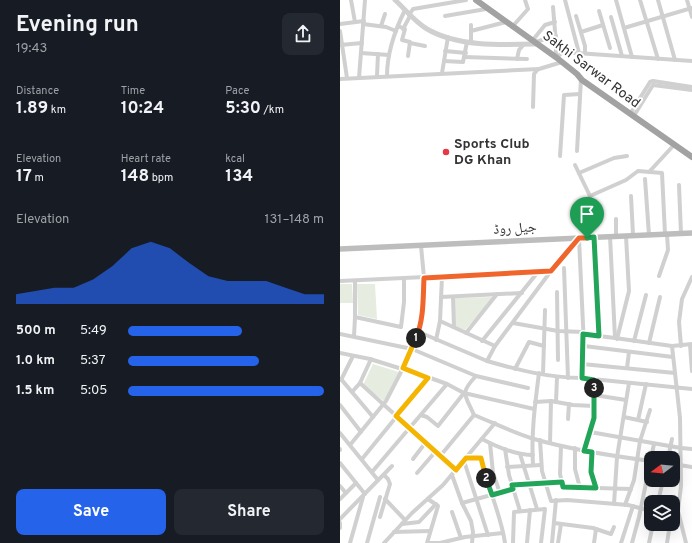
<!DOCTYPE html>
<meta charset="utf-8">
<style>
:root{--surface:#171b24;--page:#242831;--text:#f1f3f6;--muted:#9ea1a6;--accent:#2563eb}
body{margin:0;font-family:Overpass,"Noto Naskh Arabic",sans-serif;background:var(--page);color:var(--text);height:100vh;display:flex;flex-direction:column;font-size:15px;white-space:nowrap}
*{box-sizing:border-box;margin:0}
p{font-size:13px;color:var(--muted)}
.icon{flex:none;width:22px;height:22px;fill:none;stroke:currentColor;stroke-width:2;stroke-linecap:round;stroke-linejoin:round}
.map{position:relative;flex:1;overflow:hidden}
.side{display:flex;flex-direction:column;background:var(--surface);width:340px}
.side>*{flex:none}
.needle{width:26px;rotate:254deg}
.tools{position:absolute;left:304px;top:451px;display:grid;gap:8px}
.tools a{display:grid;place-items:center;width:36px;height:36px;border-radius:8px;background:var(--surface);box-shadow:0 4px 16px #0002;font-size:20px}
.pin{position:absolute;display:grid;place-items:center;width:34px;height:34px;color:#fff;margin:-41px -17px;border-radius:50% 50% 50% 0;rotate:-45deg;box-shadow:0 0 4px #0007}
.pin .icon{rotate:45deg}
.km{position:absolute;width:20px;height:20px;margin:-10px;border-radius:50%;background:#222;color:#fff;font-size:11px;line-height:20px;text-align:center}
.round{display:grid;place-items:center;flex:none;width:42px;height:42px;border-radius:8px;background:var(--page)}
.summary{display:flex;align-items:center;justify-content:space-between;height:68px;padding:0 16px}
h1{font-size:22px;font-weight:700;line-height:30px}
.metrics{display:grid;grid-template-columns:repeat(3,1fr);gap:6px;height:68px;padding:4px 16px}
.metrics div{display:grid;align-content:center}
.metrics b{font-size:17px;font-weight:700}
.metrics small{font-size:11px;font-weight:400}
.metrics p{font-size:11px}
.chart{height:112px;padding:8px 16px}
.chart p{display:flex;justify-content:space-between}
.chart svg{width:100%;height:72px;margin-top:4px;fill:var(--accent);opacity:.7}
.action{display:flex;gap:8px;margin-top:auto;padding:8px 16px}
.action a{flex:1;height:46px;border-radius:8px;background:var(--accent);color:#fff;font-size:16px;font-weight:700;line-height:46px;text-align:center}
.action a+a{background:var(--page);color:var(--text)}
ul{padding:0 16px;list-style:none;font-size:13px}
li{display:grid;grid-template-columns:64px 48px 1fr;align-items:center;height:30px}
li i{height:10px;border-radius:5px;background:var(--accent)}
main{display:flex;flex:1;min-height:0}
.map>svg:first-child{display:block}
.green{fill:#e6ecdf}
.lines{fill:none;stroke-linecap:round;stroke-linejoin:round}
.minor{stroke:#d0d0d0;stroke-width:4}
.tertiary{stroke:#d0d0d0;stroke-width:5}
.secondary{stroke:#bdbdbd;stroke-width:5.5}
.trunk{stroke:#a2a2a2;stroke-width:6}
.split-1-casing{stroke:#fff;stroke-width:8}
.split-2-casing{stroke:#fff;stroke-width:8}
.split-3-casing{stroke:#fff;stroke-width:8}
.split-4-casing{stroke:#fff;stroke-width:8}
.split-1{stroke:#f0652b;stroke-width:5}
.split-2{stroke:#f5b400;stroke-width:5}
.split-3{stroke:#22a559;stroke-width:5}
.split-4{stroke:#22a559;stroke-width:5}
.poi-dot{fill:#e63946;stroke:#fff;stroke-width:1.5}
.labels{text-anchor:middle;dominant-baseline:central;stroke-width:4;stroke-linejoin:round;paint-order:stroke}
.street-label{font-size:14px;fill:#333;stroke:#fff}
.poi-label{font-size:14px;font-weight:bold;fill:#333;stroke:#fff;text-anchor:start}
</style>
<main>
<section class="side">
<div class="summary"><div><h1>Evening run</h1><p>19:43</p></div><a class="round"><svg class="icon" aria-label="share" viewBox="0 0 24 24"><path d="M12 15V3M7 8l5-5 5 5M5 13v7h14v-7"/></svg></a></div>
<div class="metrics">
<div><p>Distance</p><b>1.89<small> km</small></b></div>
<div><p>Time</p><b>10:24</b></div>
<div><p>Pace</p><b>5:30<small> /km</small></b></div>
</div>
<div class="metrics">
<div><p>Elevation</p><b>17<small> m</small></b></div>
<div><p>Heart rate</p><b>148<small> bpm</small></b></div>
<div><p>kcal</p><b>134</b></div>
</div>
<div class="chart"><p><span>Elevation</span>131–148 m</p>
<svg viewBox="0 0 160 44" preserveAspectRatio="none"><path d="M0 44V38L10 36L20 34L30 34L40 29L50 21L60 10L70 6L80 10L90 19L100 27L110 30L120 30L130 30L140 34L150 38L160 38V44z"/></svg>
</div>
<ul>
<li><b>500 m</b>5:49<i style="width:58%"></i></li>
<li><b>1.0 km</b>5:37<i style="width:67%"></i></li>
<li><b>1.5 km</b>5:05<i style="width:100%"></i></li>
</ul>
<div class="action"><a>Save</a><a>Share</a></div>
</section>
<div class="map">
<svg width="352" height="543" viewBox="0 0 352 543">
<rect width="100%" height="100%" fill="#fff"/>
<g class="green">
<polygon points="0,284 12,284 13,303 0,303"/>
<polygon points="17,284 35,284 37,319 18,315"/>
<polygon points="154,297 125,330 115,327 115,298"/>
<polygon points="33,364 59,372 44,401 23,385"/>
</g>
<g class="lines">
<g class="minor">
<polyline points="11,0 15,22"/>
<polyline points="225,0 239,53"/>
<polyline points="276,0 292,57"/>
<polyline points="300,0 318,59"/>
<polyline points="318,0 335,60"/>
<polyline points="347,0 352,17"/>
<polyline points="213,7 216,43 216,57"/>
<polyline points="259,11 270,48"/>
<polyline points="69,15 73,9 126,0"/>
<polyline points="105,16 146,9"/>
<polyline points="236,16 245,46 245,53"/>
<polyline points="271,17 282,56"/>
<polyline points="0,24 24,21"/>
<polyline points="23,24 46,27 56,31"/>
<polyline points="131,25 131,42"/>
<polyline points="41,26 45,14"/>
<polyline points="58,26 65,29 62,40 70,42 68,56"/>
<polyline points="172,27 188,9 185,0"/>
<polyline points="284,28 352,8"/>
<polyline points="63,29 70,16"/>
<polyline points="0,31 7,78"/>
<polyline points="131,31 166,22"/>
<polyline points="241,32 263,25"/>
<polyline points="192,41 205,25 215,22"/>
<polyline points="195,42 216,36"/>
<polyline points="70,43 85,46"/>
<polyline points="0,45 22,43"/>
<polyline points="105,51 126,53"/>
<polyline points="21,53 49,55"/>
<polyline points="124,57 187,59"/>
<polyline points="217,58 222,52 352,61"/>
<polyline points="177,59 179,50 184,44"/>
<polyline points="104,61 123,62 127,42"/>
<polyline points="102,73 108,37"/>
<polyline points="37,76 38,54"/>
<path d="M47,76C47,53 55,30 65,10"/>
<polyline points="19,78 25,0"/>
<polyline points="0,79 199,69 222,62"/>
<polyline points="193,107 194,74 198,69"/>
<polyline points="292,111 310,82 313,81 352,87"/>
<polyline points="295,114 313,85 352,90"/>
<polyline points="237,151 241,79"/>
<polyline points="220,156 224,95 240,94"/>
<polyline points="235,165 250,196"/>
<polyline points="309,172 334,145"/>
<polyline points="239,173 274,158 287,156"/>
<polyline points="305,179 309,235"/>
<polyline points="339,185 341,234"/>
<polyline points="291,196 293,235"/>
<polyline points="276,219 276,236"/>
<polyline points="270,236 275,338 332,346 352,344"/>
<polyline points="254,237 259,336"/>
<polyline points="247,238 248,201 250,196 286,180 298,171 322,173 325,234"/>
<polyline points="239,239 244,346 242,378"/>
<polyline points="224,268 228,378"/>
<polyline points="319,276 328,250 327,234"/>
<polyline points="0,281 211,271"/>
<polyline points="217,292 218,360"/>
<polyline points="101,297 182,293"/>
<polyline points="113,297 114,327"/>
<polyline points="15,317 61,327 64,302 64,278"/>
<polyline points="100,321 155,346"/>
<polyline points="173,323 218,331 243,332"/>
<polyline points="79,332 147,361 155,346 211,271 239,239"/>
<polyline points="126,333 157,294"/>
<path d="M0,334L72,349L136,376C119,394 125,394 134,415C154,423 174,433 194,439C232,450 272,456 311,461"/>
<polyline points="243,334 275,338"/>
<polyline points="14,336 15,317 15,281"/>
<polyline points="277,339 289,291 286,236"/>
<polyline points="96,340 100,321 102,277"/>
<polyline points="142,341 198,272"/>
<polyline points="294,341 306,295"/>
<polyline points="309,343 320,297"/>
<polyline points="350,345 352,371"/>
<polyline points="244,346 333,357"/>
<polyline points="332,346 340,418 341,486 338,511 346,543"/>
<polyline points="341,346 339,322 342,299 352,277"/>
<polyline points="0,353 30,359 62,369"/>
<path d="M147,361C178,370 210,378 242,378L352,389"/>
<polyline points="242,364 335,373"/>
<polyline points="63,368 107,384 124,393 194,409"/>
<polyline points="287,368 289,352"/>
<polyline points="175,369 189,342 204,346"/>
<polyline points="203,374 205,310"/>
<polyline points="136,376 188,388"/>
<polyline points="1,379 33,417"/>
<polyline points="1,380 13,356"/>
<polyline points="20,383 43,404"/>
<polyline points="12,392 20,383 31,359"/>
<polyline points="254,395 286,400"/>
<polyline points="195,402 211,401 233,405 254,406"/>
<polyline points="216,402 217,377"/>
<polyline points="43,404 116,469"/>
<polyline points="0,405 21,432"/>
<polyline points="81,415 87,417 98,426 124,393"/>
<polyline points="284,417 307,422"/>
<polyline points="228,419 229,404"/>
<polyline points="298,420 306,384"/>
<polyline points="250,432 341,448 352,449"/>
<polyline points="0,433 38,480"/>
<path d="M142,439C157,447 175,455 193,455"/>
<polyline points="200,440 202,471 211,501 227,500 288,505 311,511"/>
<polyline points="150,443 153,473 160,493"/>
<polyline points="210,443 211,401"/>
<polyline points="10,445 46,401 63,368 79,332 83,306 84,277 81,246"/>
<polyline points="221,446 220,474 223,487 291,489"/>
<polyline points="235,448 235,469 240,488"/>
<polyline points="0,449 0,450"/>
<polyline points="165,449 169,475 180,511"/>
<polyline points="245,451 254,418 254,380"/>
<polyline points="252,452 251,472 256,488"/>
<polyline points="180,454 197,509"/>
<polyline points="101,455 134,415"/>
<path d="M126,458H141C147,487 161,514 165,543"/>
<polyline points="311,458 314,444"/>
<polyline points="328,458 332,439"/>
<polyline points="22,459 88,378"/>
<polyline points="73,459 86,442"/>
<polyline points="124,461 148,535"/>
<polyline points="0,463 25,494"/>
<polyline points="333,464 352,467"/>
<path d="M193,465C191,434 195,404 199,373"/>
<polyline points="167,467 201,465"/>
<polyline points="32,472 107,384"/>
<polyline points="77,473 96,451"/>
<polyline points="112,475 122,503 131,521 133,532 132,543"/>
<polyline points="172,485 222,482"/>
<polyline points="0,486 6,493"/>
<polyline points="0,499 16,483"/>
<polyline points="45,499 65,520"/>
<polyline points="318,502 323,480"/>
<polyline points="122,503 173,489"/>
<polyline points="274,504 277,457 289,383"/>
<polyline points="285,505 294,480 300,441 310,410"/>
<polyline points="112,512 121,538"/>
<polyline points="40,517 50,484 48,479 44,475"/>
<polyline points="0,519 52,466"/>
<polyline points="0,523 0,528"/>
<polyline points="214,523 253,528 271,534 274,527"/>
<polyline points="62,524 79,522 96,504"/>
<polyline points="54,532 90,531"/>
<polyline points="10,543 23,497"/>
<polyline points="27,543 40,497"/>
<polyline points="44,543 72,513 103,485 155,423"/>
<polyline points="87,543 98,506 88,499"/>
<polyline points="89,543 100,543 125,537 163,533"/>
<polyline points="173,543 174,512 205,509 201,543"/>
<polyline points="187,543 190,510"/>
<polyline points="212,543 216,500"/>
<polyline points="218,543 221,524"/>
<polyline points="254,543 256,529"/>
<polyline points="281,543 293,506"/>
<polyline points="292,543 299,517 311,459"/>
<polyline points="309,543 313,524"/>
<polyline points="327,543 330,524"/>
</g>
<path class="tertiary" d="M55,0C66,10 74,21 87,29C118,47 162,45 196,44"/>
<polyline class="secondary" points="0,249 352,233"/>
<polyline class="trunk" points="136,0 217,58 237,74 242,80 352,157"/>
</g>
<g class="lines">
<defs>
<path id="split-1" d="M76,338C84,319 83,298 84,278L211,271L239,238H247"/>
<polyline id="split-2" points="76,338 63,368 88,378 56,416 116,470 126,458 141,458 146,478"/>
<polyline id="split-3" points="146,478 152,495 173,489 172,485 222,482 223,487 256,488 251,472 252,452 244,451 254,418 254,388"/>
<polyline id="split-4" points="247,238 254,237 259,336 243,334 242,378 254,380 254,388"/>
</defs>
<use href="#split-1" class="split-1-casing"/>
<use href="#split-2" class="split-2-casing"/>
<use href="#split-3" class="split-3-casing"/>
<use href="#split-4" class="split-4-casing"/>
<use href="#split-1" class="split-1"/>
<use href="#split-2" class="split-2"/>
<use href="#split-3" class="split-3"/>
<use href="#split-4" class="split-4"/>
</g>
<circle class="poi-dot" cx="106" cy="152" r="4"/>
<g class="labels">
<g class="street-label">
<text transform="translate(251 70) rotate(37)">Sakhi Sarwar Road</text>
<text transform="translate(175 229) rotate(-3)">جیل روڈ</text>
</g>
<g class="poi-label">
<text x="114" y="144">Sports Club<tspan x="114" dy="16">DG Khan</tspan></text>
</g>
</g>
</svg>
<div class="tools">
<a><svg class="needle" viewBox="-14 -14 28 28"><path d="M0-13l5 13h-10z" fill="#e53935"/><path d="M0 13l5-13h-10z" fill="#9ea1a6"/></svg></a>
<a><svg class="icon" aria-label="layers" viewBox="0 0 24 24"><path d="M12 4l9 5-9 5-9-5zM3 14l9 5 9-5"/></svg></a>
</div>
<div class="pin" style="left:247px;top:238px;background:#1e9e55"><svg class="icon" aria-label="arrive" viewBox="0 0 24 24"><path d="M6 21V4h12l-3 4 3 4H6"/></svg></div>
<b class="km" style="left:76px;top:338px">1</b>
<b class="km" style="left:146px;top:478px">2</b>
<b class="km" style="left:254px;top:388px">3</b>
</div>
</main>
